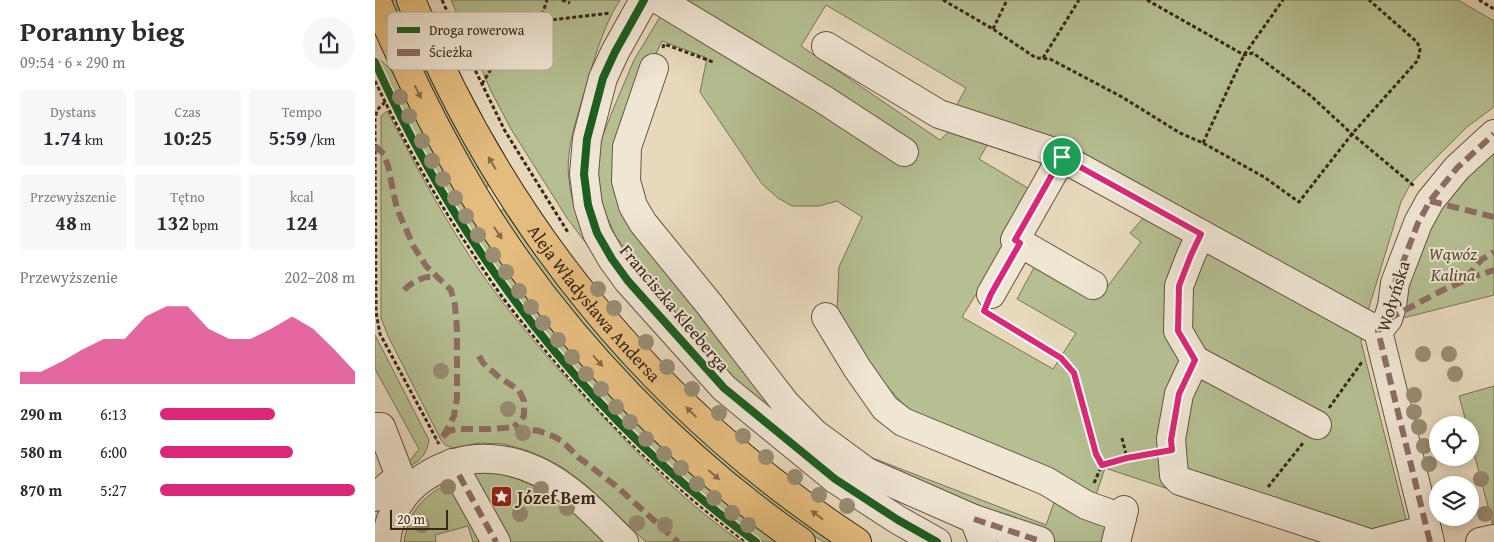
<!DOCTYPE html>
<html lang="pl">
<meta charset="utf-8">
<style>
:root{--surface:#fff;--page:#f7f7f7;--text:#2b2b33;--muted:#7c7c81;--accent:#db2777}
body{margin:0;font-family:"Gentium Book Plus",serif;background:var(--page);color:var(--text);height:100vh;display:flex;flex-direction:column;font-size:19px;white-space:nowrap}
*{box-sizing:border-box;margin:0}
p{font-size:16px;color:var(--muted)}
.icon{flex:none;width:28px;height:28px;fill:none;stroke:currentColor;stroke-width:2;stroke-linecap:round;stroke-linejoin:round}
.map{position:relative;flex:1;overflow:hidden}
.side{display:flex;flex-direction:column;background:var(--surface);width:375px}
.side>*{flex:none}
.buttons{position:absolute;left:1054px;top:416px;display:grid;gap:10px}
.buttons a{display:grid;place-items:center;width:50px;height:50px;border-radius:50%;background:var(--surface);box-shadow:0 2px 12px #0003;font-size:25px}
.scale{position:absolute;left:15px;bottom:12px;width:58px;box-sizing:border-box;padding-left:5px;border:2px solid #39281a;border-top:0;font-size:14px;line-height:18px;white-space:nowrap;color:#39281a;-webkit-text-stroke:4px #f0e6d4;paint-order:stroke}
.pin{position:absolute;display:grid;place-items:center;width:42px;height:42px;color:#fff;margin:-21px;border:2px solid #fff;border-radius:50%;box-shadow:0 1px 5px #0007}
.round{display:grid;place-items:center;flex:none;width:52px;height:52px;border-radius:26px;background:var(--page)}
.head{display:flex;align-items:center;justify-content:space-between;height:85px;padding:0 20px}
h1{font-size:28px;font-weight:600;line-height:38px}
.metrics{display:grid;grid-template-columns:repeat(3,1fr);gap:8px;height:85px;padding:5px 20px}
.metrics div{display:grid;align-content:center;border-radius:5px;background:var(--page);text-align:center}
.metrics b{font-size:21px;font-weight:600}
.metrics small{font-size:14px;font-weight:400}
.metrics p{font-size:14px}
.chart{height:140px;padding:10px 20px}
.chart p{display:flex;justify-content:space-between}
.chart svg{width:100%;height:90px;margin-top:5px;fill:var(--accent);opacity:.7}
ul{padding:0 20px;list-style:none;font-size:16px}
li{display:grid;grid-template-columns:80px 60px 1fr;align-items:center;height:38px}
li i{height:12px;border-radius:6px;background:var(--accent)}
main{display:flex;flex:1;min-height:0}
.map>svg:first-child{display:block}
.green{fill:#b5bf92;stroke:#777456;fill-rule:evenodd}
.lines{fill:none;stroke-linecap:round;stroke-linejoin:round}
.minor-casing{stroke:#655443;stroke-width:30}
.major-casing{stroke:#39281a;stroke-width:30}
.path{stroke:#39281a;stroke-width:3;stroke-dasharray:4 2.5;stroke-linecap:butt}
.minor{stroke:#f0e6d4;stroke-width:28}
.major{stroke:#e4bc7e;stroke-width:28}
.quiet{stroke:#8d6e63;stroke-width:6;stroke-dasharray:12 6;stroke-linecap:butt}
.cycleway-casing{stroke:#f0e6d4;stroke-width:11}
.cycleway{stroke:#1b5e20;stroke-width:8}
.tree{fill:#998d74}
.oneway{fill:#866b47}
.route-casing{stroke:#fff;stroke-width:10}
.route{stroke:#db2777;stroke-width:6}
.labels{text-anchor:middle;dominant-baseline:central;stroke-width:4;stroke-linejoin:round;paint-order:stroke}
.park-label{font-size:18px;font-style:italic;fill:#584e38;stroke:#f0e6d4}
.street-label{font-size:18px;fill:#39281a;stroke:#f0e6d4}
.poi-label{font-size:18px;font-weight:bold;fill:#39281a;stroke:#f0e6d4;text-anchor:start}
.key{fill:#f0e6d4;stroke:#b9ad9c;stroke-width:1}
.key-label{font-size:14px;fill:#39281a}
</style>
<main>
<section class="side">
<div class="head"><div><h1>Poranny bieg</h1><p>09:54 · 6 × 290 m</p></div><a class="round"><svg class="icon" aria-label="share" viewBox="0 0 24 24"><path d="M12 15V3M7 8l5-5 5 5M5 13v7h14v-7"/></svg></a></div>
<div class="metrics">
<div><p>Dystans</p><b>1.74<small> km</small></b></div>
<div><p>Czas</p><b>10:25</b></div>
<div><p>Tempo</p><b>5:59<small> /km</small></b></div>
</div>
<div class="metrics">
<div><p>Przewyższenie</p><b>48<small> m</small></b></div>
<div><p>Tętno</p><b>132<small> bpm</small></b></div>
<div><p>kcal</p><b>124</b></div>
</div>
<div class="chart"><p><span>Przewyższenie</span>202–208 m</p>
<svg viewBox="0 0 160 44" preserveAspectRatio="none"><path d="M0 44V38L10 38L20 33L30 27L40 22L50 22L60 11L70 6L80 6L90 17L100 22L110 22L120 17L130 11L140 17L150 27L160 38V44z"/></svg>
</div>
<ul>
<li><b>290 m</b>6:13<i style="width:59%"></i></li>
<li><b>580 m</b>6:00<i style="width:68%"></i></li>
<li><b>870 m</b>5:27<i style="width:100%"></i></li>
</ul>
</section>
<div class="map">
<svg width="1119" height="542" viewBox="0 0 1119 542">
<rect width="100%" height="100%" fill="#e8d9bd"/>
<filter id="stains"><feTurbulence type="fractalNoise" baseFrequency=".004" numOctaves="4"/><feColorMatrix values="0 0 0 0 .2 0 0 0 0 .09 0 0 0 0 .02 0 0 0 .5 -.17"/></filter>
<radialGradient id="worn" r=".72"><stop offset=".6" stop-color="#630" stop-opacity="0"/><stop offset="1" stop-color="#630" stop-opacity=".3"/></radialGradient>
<g class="green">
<path d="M15,0H22C48,64 78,124 113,183V187H109L73,125Z"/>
<path d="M76,0H245C228,26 219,60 210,90C202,118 190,150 194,180C196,204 207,227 216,250L192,218L136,129L116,91Z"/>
<path d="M295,0H1083L1119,21V107L1092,127L1036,183L1026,202L992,314L986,342L1032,523L954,542L730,468L719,501L736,520L728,542H624V536L492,472L495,457L671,525L684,489L549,422L528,404L492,364L462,309L464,267L487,217L462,201L444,206H417L403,198L387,184L325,92L332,58L287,41L272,73L251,127L260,235L392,398L387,403L348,370L284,293L241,237L227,206L223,172L226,140L237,112L259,60ZM451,5L591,88L580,108L784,200L755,233L766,242L724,298L663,260L642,299L701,333L678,369L587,317L611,278L656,190L604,159L613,144L579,127L565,140L426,46Z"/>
<path d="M4,59L9,63L18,72L72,175L405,542C400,542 395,542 390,542C381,540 340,505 330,496C218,404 119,282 50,154C33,124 15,92 4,59Z"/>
<path d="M12,111C47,178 83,245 129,304C160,344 194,382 229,418C271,463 315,506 366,542H271L213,487L190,469L174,460L154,451L129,444L104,443L78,448L70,445L66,440L13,336L6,318V116Z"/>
<polygon points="1119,146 1119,295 1020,320 1051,214"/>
<path d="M128,209C165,261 203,314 246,361C258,374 271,386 284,398C338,451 396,500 459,542H449L431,531L375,488L312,434L243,364L198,311L166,271L125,212Z"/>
<path d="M0,335L54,440C52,454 44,464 30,467L44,449L0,369Z"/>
<polygon points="1119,386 1119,525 1118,526 1095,438 1095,425 1092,425 1084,396"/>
<polygon points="105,466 173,486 236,542 129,542 97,473"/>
<path d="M74,482L115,542H98L93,526L60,535L61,542H29C35,509 46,499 74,482Z"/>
</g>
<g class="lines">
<defs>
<g id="minor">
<polyline points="269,0 240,52 228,78 212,139 209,174 213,205 222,233 237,259 253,281 349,388 460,479 523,520 562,542"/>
<polyline points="284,0 448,99 529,152"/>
<polyline points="451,46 564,114 673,150 1003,331"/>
<polyline points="279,68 252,147 251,181 258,206 268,223 334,304 410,403 439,433 492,472 599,519 608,542"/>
<polyline points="687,157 640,240 718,285"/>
<polyline points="616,294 645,243"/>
<polyline points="451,317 482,368 510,408 528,422 671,481 711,505 747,518"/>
<polyline points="1003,331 1013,319 1017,306 1020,283 1043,223 1055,201 1082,168 1119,134"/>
<polyline points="1003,331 1055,542"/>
<polyline points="820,360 803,331 804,286 816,255 826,234"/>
<polyline points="942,425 820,360 804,394 796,439 799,475 805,481 991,542"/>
<polyline points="0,427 6,427 25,476 36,488"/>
<polyline points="77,463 121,542"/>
<polyline points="0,497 25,476"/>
<polyline points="599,519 665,541"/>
<path d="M11,542C13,517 27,492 48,478C95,447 147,456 190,488C212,503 230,524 249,542"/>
<polyline points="741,542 749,510"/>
<polyline points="1003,542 1052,529"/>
<polyline points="1105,542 1119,539"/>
</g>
<g id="major">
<path d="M1,0C34,77 70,151 115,221C194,344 306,459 426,542"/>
<path id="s1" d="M36,0C128,225 279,409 482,542"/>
</g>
</defs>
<use href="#minor" class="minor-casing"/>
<use href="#major" class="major-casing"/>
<g class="path">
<polyline points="67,0 81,31 130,131 194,234"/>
<polyline points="187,0 195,3"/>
<polyline points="568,0 618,29 661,58 675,59 747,97 805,133 828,143 889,177 924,202 977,134 1043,60 1045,49 1042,42 994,0"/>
<polyline points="772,0 869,55 878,53 936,96 977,134 1039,186"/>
<polyline points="1104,0 1119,9"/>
<polyline points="165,21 172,0"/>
<polyline points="618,29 632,0"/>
<polyline points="81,31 236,13"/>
<polyline points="288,48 289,44 338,62"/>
<polyline points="668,58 704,0"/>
<path d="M0,81C28,140 60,197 97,252C108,269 119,286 131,302C160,339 190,374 222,408C268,457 317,502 371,542"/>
<polyline points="107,84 116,69 123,26"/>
<polyline points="10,102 2,110 0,119 1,312 5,334 64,444"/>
<polyline points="828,143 869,55 908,0"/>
<polyline points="619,317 686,358 699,373 721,454 727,465"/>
<polyline points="954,408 987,362"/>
<polyline points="747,438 752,458 775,454"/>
<polyline points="719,483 727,465 752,458"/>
<polyline points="893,487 928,443"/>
</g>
<use href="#minor" class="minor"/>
<use href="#major" class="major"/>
<g class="quiet">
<polyline points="0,146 9,154 13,166 22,209 39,247 51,266 76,290 80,305 82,329 82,398 79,416 68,437 63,442"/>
<polyline points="1055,201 1119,217"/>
<polyline points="1091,278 1106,260 1119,252"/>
<path d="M29,290C38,281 51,274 64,278"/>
<polyline points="1013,319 1066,291 1098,277 1119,270"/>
<polyline points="104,356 108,363 125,378 144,390 149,401 149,416 139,427"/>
<polyline points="70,435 74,431 81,429 117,429 139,427 164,431 180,437 188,442 203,457 241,486 303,542"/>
<polyline points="84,475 121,542"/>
<polyline points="599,519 665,541"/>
<polyline points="1055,542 1003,331 1013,319 1017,306 1020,283 1043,223 1055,201 1082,168 1119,134"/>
</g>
<defs>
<g id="cycleway">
<polyline points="269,0 240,52 228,78 212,139 209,174 213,205 222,233 237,259 253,281 349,388 460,479 523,520 562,542"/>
<path d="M0,62C84,251 215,419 381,542"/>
</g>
</defs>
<use href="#cycleway" class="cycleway-casing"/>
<use href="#cycleway" class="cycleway"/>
</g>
<g class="tree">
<circle cx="25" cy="97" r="8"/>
<circle cx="34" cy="116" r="8"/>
<circle cx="47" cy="141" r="8"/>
<circle cx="57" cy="161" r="8"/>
<circle cx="68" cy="179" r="8"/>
<circle cx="80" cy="198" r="8"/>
<circle cx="91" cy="216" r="8"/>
<circle cx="103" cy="235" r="8"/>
<circle cx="118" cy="255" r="8"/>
<circle cx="131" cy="272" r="8"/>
<circle cx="223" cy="289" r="8"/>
<circle cx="144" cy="291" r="8"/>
<circle cx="156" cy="307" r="8"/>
<circle cx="239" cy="308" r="8"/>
<circle cx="168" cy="323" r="8"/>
<circle cx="183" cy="340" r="8"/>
<circle cx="271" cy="342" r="8"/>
<circle cx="1048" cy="354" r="8"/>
<circle cx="1074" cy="354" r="8"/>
<circle cx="197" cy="357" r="8"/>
<circle cx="292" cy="367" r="8"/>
<circle cx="66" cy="371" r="8"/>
<circle cx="211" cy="374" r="8"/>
<circle cx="1080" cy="374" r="8"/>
<circle cx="226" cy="389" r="8"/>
<circle cx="317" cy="389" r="8"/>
<circle cx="1039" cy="395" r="8"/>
<circle cx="241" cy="407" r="8"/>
<circle cx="133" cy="409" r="8"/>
<circle cx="1039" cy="412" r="8"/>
<circle cx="344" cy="413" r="8"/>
<circle cx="255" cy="422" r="8"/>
<circle cx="1044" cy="427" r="8"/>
<circle cx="148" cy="433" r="8"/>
<circle cx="368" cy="436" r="8"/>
<circle cx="271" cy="439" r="8"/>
<circle cx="1049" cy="446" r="8"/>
<circle cx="289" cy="454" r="8"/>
<circle cx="391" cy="457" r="8"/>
<circle cx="1054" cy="464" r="8"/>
<circle cx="306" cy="468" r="8"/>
<circle cx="420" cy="477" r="8"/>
<circle cx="1106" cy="479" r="8"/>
<circle cx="322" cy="484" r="8"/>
<circle cx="73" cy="487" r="8"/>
<circle cx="166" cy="489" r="8"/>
<circle cx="444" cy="495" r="8"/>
<circle cx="339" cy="498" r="8"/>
<circle cx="472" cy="506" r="8"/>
<circle cx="192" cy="508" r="8"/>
<circle cx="357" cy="513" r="8"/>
<circle cx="145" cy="514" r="8"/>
<circle cx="1110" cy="514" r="8"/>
<circle cx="262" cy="523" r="8"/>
<circle cx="47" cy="525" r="8"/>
<circle cx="290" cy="525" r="8"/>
<circle cx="373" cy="525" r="8"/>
</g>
<defs><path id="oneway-solid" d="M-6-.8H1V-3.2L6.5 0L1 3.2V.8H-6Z" transform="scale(1.25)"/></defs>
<g class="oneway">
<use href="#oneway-solid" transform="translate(43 92) rotate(64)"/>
<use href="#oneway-solid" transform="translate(117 163) rotate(-121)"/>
<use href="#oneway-solid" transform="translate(123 233) rotate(56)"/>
<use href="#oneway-solid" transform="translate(223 361) rotate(48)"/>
<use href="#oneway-solid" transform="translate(316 412) rotate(-136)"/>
<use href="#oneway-solid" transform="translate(339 475) rotate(41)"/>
<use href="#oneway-solid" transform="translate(442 515) rotate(-144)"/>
</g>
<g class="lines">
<defs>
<polygon id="route" points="687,157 826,234 816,255 804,286 803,331 820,360 804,394 796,440 797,450 752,458 727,465 721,454 699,373 686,358 609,311 616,294 645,243 640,240"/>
</defs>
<use href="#route" class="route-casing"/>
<use href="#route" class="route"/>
</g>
<defs>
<symbol id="sight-square" viewBox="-11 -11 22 22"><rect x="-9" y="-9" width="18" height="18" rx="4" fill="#8f2418" stroke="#f0e6d4"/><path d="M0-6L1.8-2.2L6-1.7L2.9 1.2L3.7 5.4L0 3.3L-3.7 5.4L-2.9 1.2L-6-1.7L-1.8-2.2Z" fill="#fff"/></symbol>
</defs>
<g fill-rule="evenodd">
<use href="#sight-square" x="114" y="484" width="25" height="25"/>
</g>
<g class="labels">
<g class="park-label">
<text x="1078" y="253">Wąwóz<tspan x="1078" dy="21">Kalina</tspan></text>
</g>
<g class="street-label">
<text transform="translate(1018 296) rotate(-73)">Wołyńska</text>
<text stroke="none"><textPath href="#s1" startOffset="356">Aleja Władysława Andersa</textPath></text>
<text transform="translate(300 308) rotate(50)">Franciszka Kleeberga</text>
</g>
<g class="poi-label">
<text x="142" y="497">Józef Bem</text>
</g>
</g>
<rect x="12" y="12" width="166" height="58" rx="8" class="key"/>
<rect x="22" y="27" width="23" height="6" fill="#1b5e20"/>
<rect x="22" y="49" width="23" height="7" fill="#8d6e63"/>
<g class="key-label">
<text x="54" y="35">Droga rowerowa</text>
<text x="54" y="57">Ścieżka</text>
</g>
<rect width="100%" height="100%" filter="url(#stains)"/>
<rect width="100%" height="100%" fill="url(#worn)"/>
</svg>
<div class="buttons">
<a><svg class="icon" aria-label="locate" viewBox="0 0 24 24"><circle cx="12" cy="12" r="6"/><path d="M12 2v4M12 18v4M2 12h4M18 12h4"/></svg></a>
<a><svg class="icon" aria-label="layers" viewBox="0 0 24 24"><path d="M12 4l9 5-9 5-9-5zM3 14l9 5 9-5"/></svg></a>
</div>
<div class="scale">20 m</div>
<div class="pin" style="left:687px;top:157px;background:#1e9e55"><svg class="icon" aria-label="arrive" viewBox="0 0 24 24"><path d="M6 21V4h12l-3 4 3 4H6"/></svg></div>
</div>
</main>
